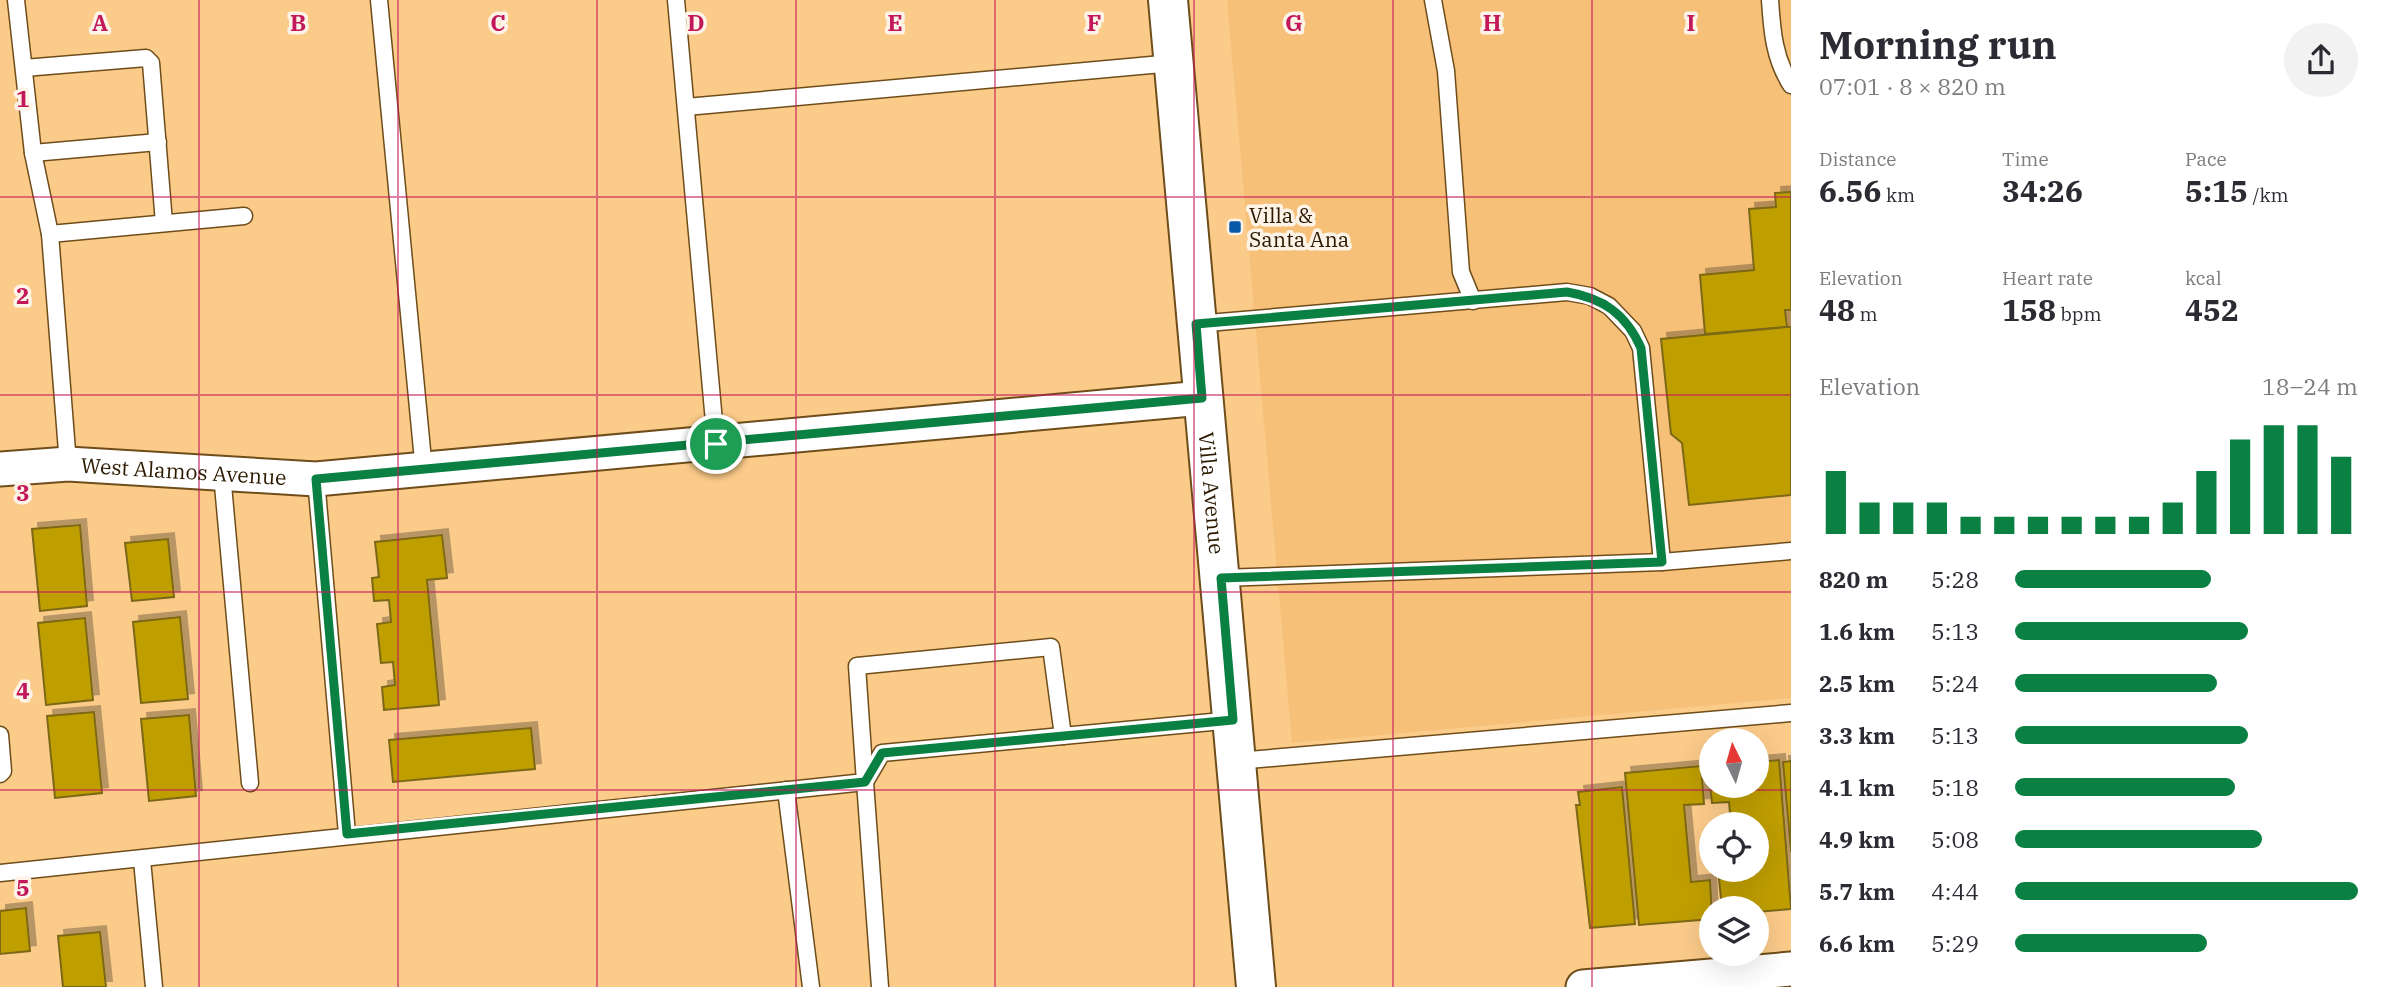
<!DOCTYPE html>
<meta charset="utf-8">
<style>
:root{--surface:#fff;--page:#f2f2f3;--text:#2b2b33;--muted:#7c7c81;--accent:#0b8043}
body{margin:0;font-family:"IBM Plex Serif",serif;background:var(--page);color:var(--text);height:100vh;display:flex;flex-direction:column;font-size:26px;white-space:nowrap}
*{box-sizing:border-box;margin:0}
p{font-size:23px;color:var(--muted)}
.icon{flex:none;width:38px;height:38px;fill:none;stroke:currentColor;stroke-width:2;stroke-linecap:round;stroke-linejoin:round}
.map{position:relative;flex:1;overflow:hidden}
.side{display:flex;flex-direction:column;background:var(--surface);width:595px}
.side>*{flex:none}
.needle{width:46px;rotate:355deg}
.controls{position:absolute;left:1699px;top:728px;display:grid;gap:14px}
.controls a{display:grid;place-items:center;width:70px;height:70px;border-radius:50%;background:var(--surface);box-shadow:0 7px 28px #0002;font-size:35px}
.pin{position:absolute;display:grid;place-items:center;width:60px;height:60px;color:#fff;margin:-30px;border:4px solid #fff;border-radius:50%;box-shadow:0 2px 7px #0007}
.round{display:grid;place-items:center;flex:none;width:74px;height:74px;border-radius:37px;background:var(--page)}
.overview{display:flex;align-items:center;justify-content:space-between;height:119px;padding:0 28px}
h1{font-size:38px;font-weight:700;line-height:52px}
.stats{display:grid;grid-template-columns:repeat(3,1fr);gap:10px;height:119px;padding:7px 28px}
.stats div{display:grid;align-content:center}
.stats b{font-size:30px;font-weight:700}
.stats small{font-size:19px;font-weight:400}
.stats p{font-size:19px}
.chart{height:196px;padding:14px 28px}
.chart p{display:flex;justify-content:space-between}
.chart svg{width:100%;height:126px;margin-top:7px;stroke:var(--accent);stroke-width:6}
ul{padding:0 28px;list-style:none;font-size:23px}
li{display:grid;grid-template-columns:112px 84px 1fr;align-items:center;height:52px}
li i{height:18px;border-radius:9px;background:var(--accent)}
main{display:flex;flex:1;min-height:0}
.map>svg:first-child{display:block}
.built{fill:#f6c078}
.building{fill:#bf9e00;stroke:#7c6815;stroke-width:2;filter:url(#shadow)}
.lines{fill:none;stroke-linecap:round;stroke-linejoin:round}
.lane-casing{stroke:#6e4d1b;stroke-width:19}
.street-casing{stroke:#6e4d1b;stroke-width:37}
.secondary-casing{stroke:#6e4d1b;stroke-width:42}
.lane{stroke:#fff;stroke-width:16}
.street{stroke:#fff;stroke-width:33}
.secondary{stroke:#fff;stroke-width:38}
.route-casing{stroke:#fff;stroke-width:14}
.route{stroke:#0b8043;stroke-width:9}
.grid{fill:none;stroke:#c2185b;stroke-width:2;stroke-opacity:0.55}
.poi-dot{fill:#0859a7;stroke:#fdf3e7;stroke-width:2.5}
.labels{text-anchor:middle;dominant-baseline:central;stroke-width:7;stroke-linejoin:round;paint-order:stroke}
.poi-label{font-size:21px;fill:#2c1a00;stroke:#fdf3e7;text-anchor:start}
.street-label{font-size:21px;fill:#2c1a00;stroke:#fdf3e7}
.grid-label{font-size:23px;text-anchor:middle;font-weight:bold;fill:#c2185b;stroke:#fdf3e7;stroke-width:7;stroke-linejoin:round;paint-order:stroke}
</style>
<main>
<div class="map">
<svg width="1791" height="987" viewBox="0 0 1791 987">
<defs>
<filter id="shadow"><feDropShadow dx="6" dy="-6" stdDeviation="0" flood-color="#0004"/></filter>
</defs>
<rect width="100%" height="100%" fill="#fbcb8a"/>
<polygon class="built" points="1227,0 1791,0 1791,698 1292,743"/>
<g class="building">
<polygon points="1791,192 1791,310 1785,310 1787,327 1705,334 1700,275 1754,270 1749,209 1776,207 1775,193"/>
<polygon points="1787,327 1791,327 1791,495 1689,505 1682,443 1671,434 1661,339"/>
<polygon points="80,525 87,606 40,611 32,529"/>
<polygon points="442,535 447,578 427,580 439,705 384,710 382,687 395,685 393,662 381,663 377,624 391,622 389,600 374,601 372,578 379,577 375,542"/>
<polygon points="168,539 174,597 132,601 125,543"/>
<polygon points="180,617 188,699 141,703 133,622"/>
<polygon points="85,618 93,700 46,705 38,623"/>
<polygon points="94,712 102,793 55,798 47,716"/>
<polygon points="189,715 196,796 149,801 141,719"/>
<polygon points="531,728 535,769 393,782 389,740"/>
<polygon points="1779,760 1791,909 1757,912 1757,908 1722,908 1719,879 1736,878 1735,870 1757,870 1757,824 1731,824 1729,802 1712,803 1708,767 1712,766 1712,786 1757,786 1757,762"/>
<polygon points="1791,761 1791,852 1783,762"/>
<polygon points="1701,766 1704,804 1684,805 1691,882 1710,880 1712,919 1639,925 1625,773"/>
<polygon points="1622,787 1635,924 1590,928 1576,805 1580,805 1578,792"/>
<polygon points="26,908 30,951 0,954 0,911"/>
<polygon points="100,932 106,987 63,987 58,936"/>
</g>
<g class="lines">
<defs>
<g id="lane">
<polyline points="16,0 33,153 50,234 68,464"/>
<polyline points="379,0 424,471"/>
<polyline points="676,0 716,444"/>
<polyline points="1433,0 1446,71 1461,272 1473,301"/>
<path d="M1770,0C1772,31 1774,58 1791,85"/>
<polyline points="24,68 146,58 151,63 164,223"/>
<polyline points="686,107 1173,63"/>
<polyline points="33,153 158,142"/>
<polyline points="50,234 244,216"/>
<polyline points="1196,324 1567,292 1590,296 1609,306 1633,331 1641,348 1662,562"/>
<polyline points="222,474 250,783"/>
<polyline points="316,479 347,834"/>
<polyline points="1221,578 1662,562 1791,551"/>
<polyline points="0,735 3,771 0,774"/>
<polyline points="1237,761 1791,713"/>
<polyline points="786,790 811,987"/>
<polyline points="142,860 154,987"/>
<polyline points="0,873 865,782 857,666 1051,647 1063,736"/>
<polyline points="880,987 865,782 882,753 1233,720"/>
</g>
<g id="street">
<path id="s1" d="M0,469L68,464L316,479L1202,398"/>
<polyline points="1583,987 1791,969"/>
</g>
<g id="secondary">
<path id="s2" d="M1168,0L1256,987"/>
</g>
</defs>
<use href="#lane" class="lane-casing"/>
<use href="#street" class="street-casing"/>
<use href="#secondary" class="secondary-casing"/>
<use href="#lane" class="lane"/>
<use href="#street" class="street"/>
<use href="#secondary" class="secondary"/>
</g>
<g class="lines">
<defs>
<path id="route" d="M1567,292C1603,298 1626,314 1641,348L1662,562L1221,578L1233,720L882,753L865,782L347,834L316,479L1202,398L1196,324Z"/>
</defs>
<use href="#route" class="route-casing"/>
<use href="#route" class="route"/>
</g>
<path class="grid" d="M199,0V987M398,0V987M597,0V987M796,0V987M995,0V987M1194,0V987M1393,0V987M1592,0V987M0,197H1791M0,395H1791M0,592H1791M0,790H1791"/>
<rect class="poi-dot" x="1228" y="220" width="14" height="14" rx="3.5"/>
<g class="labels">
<g class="poi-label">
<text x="1249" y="215">Villa &amp;<tspan x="1249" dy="24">Santa Ana</tspan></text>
</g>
<g class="street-label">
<text stroke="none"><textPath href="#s1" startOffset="184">West Alamos Avenue</textPath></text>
<text stroke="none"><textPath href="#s2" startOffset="495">Villa Avenue</textPath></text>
</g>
</g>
<g class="grid-label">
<text x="100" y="31">A</text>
<text x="298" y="31">B</text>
<text x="498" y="31">C</text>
<text x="696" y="31">D</text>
<text x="895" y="31">E</text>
<text x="1094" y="31">F</text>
<text x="1294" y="31">G</text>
<text x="1492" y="31">H</text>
<text x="1691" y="31">I</text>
<text x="23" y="107">1</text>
<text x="23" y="304">2</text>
<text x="23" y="501">3</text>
<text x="23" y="699">4</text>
<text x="23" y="896">5</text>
</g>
</svg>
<div class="controls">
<a><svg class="needle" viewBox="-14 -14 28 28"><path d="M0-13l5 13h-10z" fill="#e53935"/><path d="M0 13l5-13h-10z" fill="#7c7c81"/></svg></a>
<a><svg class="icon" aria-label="locate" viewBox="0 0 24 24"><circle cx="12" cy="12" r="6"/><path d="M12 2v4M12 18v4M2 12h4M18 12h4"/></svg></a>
<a><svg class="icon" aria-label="layers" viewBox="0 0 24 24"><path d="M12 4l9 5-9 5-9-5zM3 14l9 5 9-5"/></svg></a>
</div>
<div class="pin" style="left:716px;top:444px;background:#1e9e55"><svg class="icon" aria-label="arrive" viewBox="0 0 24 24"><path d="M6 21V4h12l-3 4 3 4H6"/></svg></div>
</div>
<section class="side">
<div class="overview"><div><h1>Morning run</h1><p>07:01 · 8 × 820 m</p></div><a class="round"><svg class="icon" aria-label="share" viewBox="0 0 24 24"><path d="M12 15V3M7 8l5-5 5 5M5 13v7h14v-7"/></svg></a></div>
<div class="stats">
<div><p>Distance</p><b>6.56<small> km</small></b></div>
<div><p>Time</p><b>34:26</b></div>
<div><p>Pace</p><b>5:15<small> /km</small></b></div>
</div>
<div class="stats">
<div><p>Elevation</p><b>48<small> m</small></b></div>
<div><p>Heart rate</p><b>158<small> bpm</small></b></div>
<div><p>kcal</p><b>452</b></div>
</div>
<div class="chart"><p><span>Elevation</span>18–24 m</p>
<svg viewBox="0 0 160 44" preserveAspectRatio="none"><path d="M5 44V22M15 44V33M25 44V33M35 44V33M45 44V38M55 44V38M65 44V38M75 44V38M85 44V38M95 44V38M105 44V33M115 44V22M125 44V11M135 44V6M145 44V6M155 44V17"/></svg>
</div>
<ul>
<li><b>820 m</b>5:28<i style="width:57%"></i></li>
<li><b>1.6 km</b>5:13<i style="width:68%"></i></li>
<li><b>2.5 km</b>5:24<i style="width:59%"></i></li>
<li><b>3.3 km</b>5:13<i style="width:68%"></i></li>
<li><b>4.1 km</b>5:18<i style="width:64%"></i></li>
<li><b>4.9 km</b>5:08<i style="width:72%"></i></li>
<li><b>5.7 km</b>4:44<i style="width:100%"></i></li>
<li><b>6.6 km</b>5:29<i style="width:56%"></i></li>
</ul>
</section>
</main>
